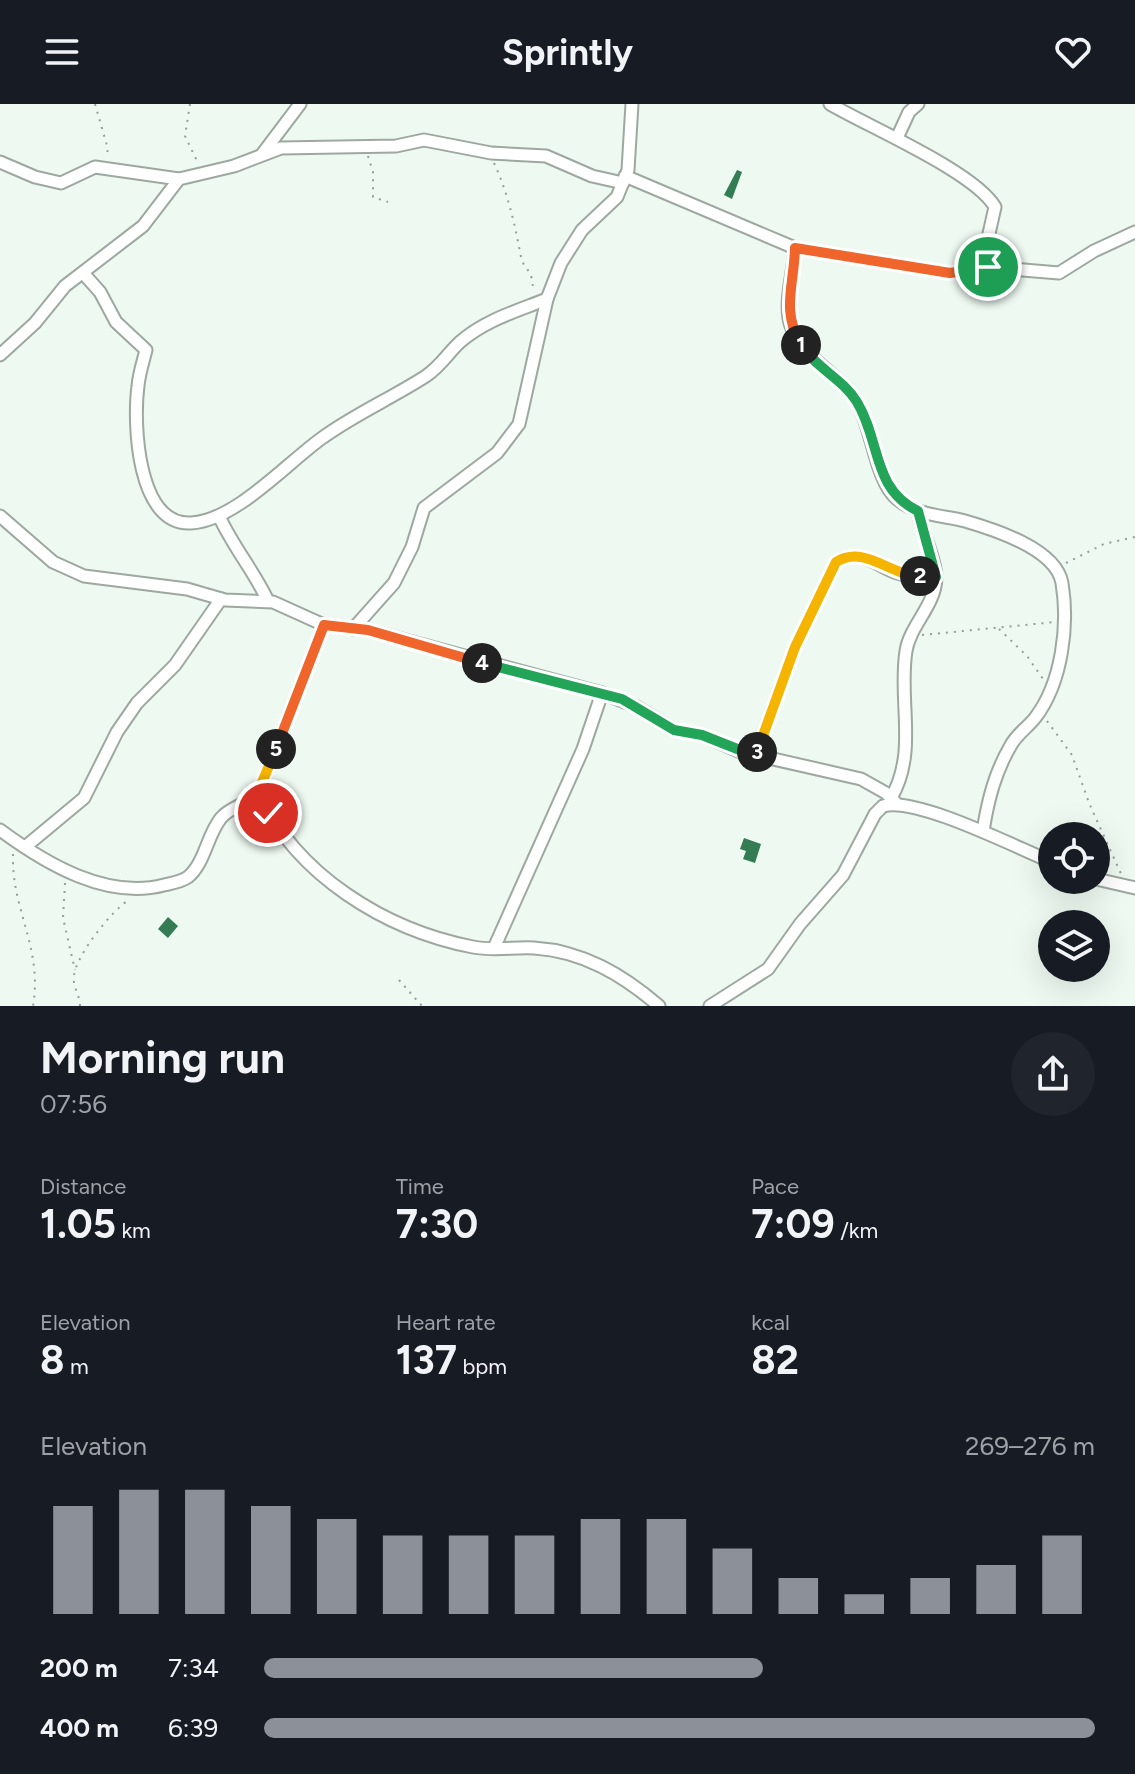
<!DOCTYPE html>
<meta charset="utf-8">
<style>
:root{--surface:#171b24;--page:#20242c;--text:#f1f3f6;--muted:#9ea1a6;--accent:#8c9099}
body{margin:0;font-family:Figtree,sans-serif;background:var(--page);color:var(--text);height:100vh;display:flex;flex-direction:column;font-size:30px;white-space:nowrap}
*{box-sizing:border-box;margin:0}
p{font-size:26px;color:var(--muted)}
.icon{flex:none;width:44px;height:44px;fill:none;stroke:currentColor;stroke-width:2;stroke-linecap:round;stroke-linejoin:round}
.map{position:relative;height:902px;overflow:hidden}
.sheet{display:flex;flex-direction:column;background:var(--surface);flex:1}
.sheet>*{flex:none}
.tools{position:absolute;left:1038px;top:718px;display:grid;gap:16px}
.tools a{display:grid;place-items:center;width:72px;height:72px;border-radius:50%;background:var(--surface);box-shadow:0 8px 32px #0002;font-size:40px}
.pin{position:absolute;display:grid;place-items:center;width:68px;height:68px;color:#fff;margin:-34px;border:4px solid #fff;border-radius:50%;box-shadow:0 2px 8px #0007}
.km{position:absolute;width:40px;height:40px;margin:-20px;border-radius:50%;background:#222;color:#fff;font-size:22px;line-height:40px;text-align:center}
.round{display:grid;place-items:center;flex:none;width:84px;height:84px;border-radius:42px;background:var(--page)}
.head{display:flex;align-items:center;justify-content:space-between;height:136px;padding:0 40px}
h1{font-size:44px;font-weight:700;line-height:60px}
.stats{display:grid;grid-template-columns:repeat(3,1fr);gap:12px;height:136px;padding:8px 40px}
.stats div{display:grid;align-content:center}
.stats b{font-size:40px;font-weight:700}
.stats small{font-size:22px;font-weight:400}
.stats p{font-size:22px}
.chart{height:224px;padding:16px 40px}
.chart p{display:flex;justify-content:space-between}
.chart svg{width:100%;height:144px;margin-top:8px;stroke:var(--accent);stroke-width:6}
ul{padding:0 40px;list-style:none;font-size:26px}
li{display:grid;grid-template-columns:128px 96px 1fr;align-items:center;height:60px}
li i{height:20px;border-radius:10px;background:var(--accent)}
header{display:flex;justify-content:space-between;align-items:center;height:104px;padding:0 40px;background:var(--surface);font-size:36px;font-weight:700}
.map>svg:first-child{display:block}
.building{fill:#347c53}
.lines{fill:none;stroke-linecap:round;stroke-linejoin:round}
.street-casing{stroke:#9da8a1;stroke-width:15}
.path{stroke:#959e98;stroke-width:2;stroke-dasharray:2 6;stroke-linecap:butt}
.street{stroke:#fff;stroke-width:11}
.split-1-casing{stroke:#fff;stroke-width:16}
.split-2-casing{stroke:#fff;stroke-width:16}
.split-3-casing{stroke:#fff;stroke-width:16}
.split-4-casing{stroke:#fff;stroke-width:16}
.split-5-casing{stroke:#fff;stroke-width:16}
.split-6-casing{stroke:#fff;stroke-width:16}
.split-1{stroke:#f0652b;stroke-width:10}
.split-2{stroke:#22a559;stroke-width:10}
.split-3{stroke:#f5b400;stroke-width:10}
.split-4{stroke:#22a559;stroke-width:10}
.split-5{stroke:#f0652b;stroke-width:10}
.split-6{stroke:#f5b400;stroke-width:10}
</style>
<header><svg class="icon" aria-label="menu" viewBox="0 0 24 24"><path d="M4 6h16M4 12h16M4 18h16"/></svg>Sprintly<svg class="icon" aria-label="heart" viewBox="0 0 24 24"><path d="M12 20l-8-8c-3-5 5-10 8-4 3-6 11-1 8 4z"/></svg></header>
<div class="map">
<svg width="1135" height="902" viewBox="0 0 1135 902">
<rect width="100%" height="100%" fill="#edf9f1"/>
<g class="building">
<polygon points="737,66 742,68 732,95 724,91"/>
<polygon points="744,734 761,740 755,759 743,755 746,747 740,745"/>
<polygon points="168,813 178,822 168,834 158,825"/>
</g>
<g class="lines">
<defs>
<g id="street">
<path d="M830,0C869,23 975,68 995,103L981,165"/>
<polyline points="897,34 909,8 918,0"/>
<polyline points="263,49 300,0"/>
<polyline points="0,58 35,73 61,79 95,63 179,75"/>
<polyline points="625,72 795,144 950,169 988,163 1059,169 1094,147 1135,128"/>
<path d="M795,144C794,168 783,200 791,222C803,256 841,270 858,300C872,325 876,378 897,395C918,412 941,411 965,417C996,426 1056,445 1062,479C1069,522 1062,579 1035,614C1028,623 1017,630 1011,641C995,668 988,696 983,727"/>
<path d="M83,169L100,188L116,218L146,246C143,258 139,270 138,282C133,319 137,422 191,419C235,417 287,359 322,334C355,310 392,294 426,272C441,262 448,249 460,238C485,216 517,207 547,195"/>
<polyline points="0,251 35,219 65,182 143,122 179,75 234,62 281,44 396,42 424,36 491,49 546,52 592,72 623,79"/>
<polyline points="0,412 53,458 84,472 187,485 225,496 273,498 324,521 368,526 602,589 635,602 674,626 702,631 738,647 861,675 886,689 897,700"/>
<path d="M219,412C233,443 254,467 268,497"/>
<polyline points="353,525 394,479 412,443 424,404 497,349 519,320 547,195 561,159 582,126 617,93 628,66 632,0"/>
<path d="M755,652L795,543L836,458C860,443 875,461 897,469C910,474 923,471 936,473"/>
<path d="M258,688C296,771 385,826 473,843C493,847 514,843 534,844C583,847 623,871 659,902"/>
<path d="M891,694C918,648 898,597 906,547C910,521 936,501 936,473C936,455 921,427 918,407"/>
<path d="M0,726C46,760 107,796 164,781C173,779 181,778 188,773C205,759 207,731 221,714C233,700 250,702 260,685L324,521"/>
<polyline points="25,743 84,694 117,628 137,599 175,561 221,495"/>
<polyline points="1096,775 1135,784"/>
<polyline points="494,844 583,645 602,589"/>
<path d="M710,902L768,865L800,820L843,771L875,710L883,702C916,692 1017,744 1052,758"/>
</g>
</defs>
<use href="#street" class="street-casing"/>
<g class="path">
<polyline points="95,0 108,45 106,53"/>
<polyline points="190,0 185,32 198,59"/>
<polyline points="368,52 373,68 373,93 388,98"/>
<path d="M494,59C508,89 515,121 521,153C525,169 533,163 533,188"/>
<polyline points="1066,459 1104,440 1135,433"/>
<polyline points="999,525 1027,552 1043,575"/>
<polyline points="922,531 1055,518"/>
<polyline points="1047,617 1072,651 1089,699 1122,772"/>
<path d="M13,750C11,805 43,844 33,902"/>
<polyline points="65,779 63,814 75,866"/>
<polyline points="399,876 422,902"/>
<path d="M80,902C80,891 72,882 74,871C77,850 112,806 130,795"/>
</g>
<use href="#street" class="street"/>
</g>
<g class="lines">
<defs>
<path id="split-1" d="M801,241C781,206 794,182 795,144L950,169L988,163"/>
<path id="split-2" d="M801,241C815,263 843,275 857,298C881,338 872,385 918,407L936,473L920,472"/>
<path id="split-3" d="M757,648L795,543L836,458C865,440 890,472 920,472"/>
<polyline id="split-4" points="482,559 622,595 674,626 702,631 755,652 757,648"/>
<polyline id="split-5" points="276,645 324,521 368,526 482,559"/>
<polyline id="split-6" points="268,709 258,688 276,645"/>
</defs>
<use href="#split-1" class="split-1-casing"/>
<use href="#split-2" class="split-2-casing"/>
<use href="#split-3" class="split-3-casing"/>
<use href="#split-4" class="split-4-casing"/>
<use href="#split-5" class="split-5-casing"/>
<use href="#split-6" class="split-6-casing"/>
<use href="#split-1" class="split-1"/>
<use href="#split-2" class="split-2"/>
<use href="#split-3" class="split-3"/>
<use href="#split-4" class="split-4"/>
<use href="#split-5" class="split-5"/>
<use href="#split-6" class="split-6"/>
</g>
</svg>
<div class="tools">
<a><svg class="icon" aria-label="locate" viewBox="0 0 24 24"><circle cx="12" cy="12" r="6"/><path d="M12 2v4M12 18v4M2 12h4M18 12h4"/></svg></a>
<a><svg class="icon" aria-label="layers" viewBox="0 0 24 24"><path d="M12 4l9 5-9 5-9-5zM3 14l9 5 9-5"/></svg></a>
</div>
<div class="pin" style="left:988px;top:163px;background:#1e9e55"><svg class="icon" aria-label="arrive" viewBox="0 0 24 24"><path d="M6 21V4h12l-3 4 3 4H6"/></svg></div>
<div class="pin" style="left:268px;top:709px;background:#d93025"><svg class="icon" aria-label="check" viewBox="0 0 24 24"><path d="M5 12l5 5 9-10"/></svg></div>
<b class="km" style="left:801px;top:241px">1</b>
<b class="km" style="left:920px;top:472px">2</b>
<b class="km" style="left:757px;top:648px">3</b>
<b class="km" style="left:482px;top:559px">4</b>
<b class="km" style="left:276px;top:645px">5</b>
</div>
<section class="sheet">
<div class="head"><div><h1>Morning run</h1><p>07:56</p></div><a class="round"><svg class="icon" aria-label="share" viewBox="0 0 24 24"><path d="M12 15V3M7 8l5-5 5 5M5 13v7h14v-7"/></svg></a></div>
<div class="stats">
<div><p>Distance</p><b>1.05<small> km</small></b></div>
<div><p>Time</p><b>7:30</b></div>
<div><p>Pace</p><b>7:09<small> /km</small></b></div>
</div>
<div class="stats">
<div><p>Elevation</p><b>8<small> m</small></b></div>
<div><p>Heart rate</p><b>137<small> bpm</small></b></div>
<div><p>kcal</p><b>82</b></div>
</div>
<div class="chart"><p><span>Elevation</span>269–276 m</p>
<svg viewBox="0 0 160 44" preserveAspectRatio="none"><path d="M5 44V11M15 44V6M25 44V6M35 44V11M45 44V15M55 44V20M65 44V20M75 44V20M85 44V15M95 44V15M105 44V24M115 44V33M125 44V38M135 44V33M145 44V29M155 44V20"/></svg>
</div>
<ul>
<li><b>200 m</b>7:34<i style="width:60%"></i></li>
<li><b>400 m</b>6:39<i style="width:100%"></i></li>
</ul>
</section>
